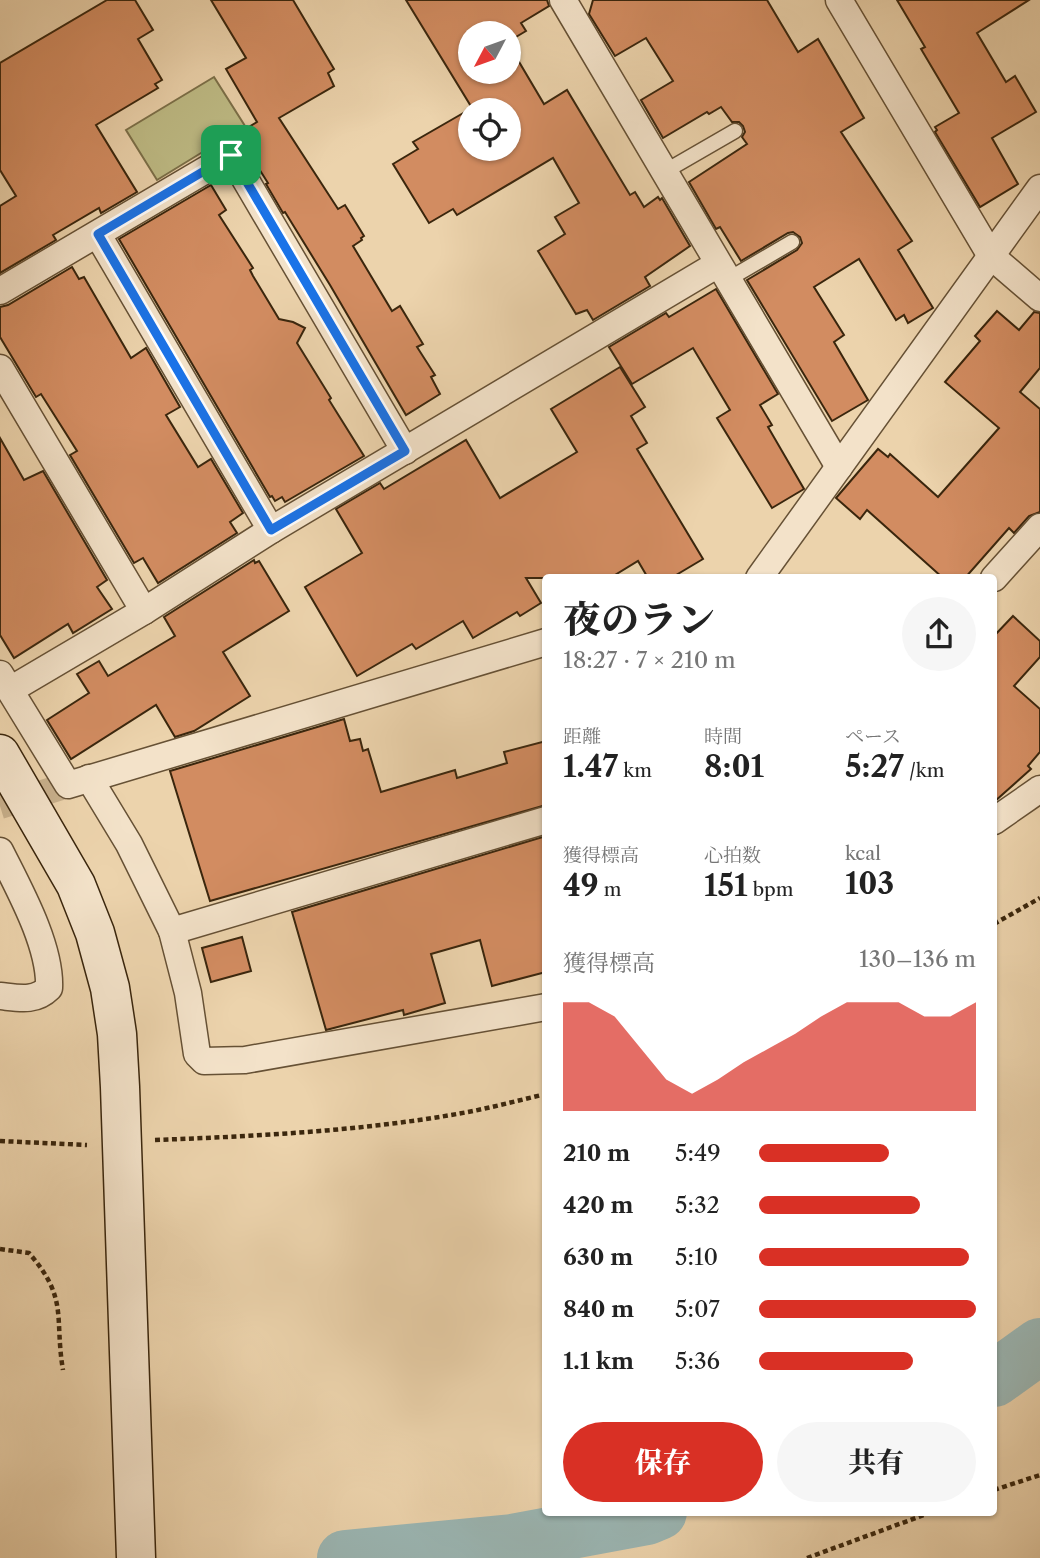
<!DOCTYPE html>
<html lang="ja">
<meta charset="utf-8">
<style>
:root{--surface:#fff;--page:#f6f6f6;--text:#222;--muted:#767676;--accent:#d93025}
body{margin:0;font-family:"Libre Caslon Text","Noto Serif JP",serif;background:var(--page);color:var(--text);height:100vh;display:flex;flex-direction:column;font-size:26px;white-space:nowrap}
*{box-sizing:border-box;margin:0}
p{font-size:23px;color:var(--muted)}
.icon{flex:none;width:38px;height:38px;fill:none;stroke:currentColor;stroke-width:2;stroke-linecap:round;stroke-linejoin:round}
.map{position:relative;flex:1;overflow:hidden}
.side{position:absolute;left:542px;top:574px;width:455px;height:942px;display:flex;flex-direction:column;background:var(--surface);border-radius:7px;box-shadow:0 2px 5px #0004}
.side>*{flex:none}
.needle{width:46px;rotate:229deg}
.buttons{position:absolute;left:458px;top:21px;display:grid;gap:14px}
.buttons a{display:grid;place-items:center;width:63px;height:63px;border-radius:50%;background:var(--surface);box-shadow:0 2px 5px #0004;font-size:35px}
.pin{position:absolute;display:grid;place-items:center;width:60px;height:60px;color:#fff;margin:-30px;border-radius:14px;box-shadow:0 4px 10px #0006}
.round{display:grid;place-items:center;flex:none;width:74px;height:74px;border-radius:37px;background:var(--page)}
.overview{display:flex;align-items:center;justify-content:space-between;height:119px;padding:0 21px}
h1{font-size:38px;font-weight:800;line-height:52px}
.figures{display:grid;grid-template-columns:repeat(3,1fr);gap:10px;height:119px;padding:7px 21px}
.figures div{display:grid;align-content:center}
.figures b{font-size:30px;font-weight:800}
.figures small{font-size:19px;font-weight:400}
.figures p{font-size:19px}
.chart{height:196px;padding:14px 21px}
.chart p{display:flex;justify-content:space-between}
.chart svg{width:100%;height:126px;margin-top:7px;fill:var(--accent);opacity:.7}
.action{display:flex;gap:14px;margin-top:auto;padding:14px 21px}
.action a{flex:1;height:80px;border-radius:42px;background:var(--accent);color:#fff;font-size:28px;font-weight:800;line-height:80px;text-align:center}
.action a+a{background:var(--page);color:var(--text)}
ul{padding:0 21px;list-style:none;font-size:23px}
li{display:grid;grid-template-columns:112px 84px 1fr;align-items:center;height:52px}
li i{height:18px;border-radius:9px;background:var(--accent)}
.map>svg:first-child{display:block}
.green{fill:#bebb85;stroke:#7c7049;stroke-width:2}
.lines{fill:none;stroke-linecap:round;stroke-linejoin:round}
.river{stroke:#9bb6b3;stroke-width:56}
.building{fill:#d28c61;stroke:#3a260d;stroke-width:2;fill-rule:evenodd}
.street-tunnel{stroke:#c8b08c;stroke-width:26;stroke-dasharray:26 13;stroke-linecap:butt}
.lane-casing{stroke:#665135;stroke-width:17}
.street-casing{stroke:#665135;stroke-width:29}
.secondary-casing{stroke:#3a260d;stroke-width:41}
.path{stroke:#3a260d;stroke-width:4.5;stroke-dasharray:5 3.5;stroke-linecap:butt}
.lane{stroke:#f3e2c9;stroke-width:14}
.street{stroke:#f3e2c9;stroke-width:26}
.secondary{stroke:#f3e2c9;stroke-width:38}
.route-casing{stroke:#fff;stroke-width:14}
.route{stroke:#1a73e8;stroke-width:9}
</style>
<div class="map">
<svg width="1040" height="1558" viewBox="0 0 1040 1558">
<rect width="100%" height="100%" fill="#ecd3ac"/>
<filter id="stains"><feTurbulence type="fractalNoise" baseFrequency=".00286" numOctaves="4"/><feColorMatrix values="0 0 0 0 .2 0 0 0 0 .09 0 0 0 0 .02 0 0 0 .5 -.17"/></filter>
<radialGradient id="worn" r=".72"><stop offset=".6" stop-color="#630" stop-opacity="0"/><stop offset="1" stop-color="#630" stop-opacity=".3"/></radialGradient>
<polygon class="green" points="214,77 245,126 157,180 126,130"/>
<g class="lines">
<g class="river">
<polyline points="994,1379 1040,1346"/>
<polyline points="345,1558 512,1542 647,1517 659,1512"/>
</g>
</g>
<g class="building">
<polygon points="107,0 135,0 153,30 138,39 162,80 155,84 158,88 96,125 137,192 101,213 99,208 53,235 56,240 0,273 0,206 16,196 0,170 0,63"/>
<polygon points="211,0 293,0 334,69 328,73 334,86 279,118 338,209 345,205 364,236 361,238 362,240 353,246 392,311 400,306 423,344 417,347 435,375 431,377 440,394 406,415 330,285 285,212 283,213 266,184 268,183 237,134 257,122 226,69 246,58"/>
<path d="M406,0H547L549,6L521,23L526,31L509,41V33H471V72H509V45L544,104L567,90L630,195L635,192L644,207L658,197L660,200L662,198L690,246L645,277L650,286L593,320L587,310L576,314L538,251L565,234L555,217L579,203L553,158L457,215L453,209L429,223L393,164L418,149L413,142L472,108ZM471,110H509V149H471Z"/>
<polygon points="593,0 767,0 798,52 818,39 864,118 841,132 912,241 898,250 933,308 908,323 904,315 896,320 859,259 814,287 844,335 834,342 868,400 832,421 747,280 797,250 802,243 800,237 793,232 788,233 741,261 720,227 716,229 689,182 747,144 742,137 745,132 743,126 739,122 732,122 721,107 709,114 707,112 663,138 641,100 673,81 646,38 615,56 589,14"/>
<polygon points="897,0 1029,0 977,33 1006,82 1015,76 1036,112 992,138 1018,184 980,207 935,132 937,130 935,127 959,113 921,49 925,47"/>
<polygon points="211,185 226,210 219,215 253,268 250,270 253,276 279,319 293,322 305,328 297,343 331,398 329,400 364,456 285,502 282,497 275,501 272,496 270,497 119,239"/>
<polygon points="72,267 79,279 84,277 131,358 146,348 180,407 166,415 198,467 211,459 243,513 230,522 237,533 158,583 143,558 134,563 70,455 77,451 41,394 36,397 0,337 0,307 8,305"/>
<polygon points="716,289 778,394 760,405 772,425 768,427 804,489 772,508 717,418 730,410 693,348 632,384 609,347 666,313 669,317"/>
<polygon points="997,311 1019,330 1034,312 1040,313 1040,368 1020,392 1040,409 1040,512 1029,516 1014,533 1009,528 965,578 943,578 867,510 860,519 836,498 878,449 888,457 890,454 938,497 999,428 945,382 980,341 975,336"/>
<polygon points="620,367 645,407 631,416 647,443 637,449 703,559 671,578 648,578 638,561 610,578 526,578 541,603 520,616 517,612 473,638 463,621 416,649 412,644 357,676 305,587 362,553 336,509 380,483 384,489 466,440 500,498 577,452 551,409"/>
<polygon points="0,438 24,480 43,471 107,580 97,587 112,609 73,633 68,624 14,658 0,635"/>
<polygon points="254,560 255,563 259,561 289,611 223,652 250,696 194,731 175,737 156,705 71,759 47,720 89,693 77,674 99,661 108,676 175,636 164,617"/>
<polygon points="1013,616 1040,641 1040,657 1014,686 1040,709 1040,752 1028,766 1031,769 994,802 994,636"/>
<polygon points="344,719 350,741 360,739 363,751 368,749 381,792 455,770 457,778 507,763 504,752 546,741 546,805 210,901 170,771"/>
<polygon points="546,836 546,972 492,986 480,940 431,954 445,1003 404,1015 403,1010 326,1030 292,912"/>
<polygon points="242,937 251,971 211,982 202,948"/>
</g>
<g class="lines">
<polyline class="street-tunnel" points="0,806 68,785"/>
<defs>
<g id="lane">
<polyline points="664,172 735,131"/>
<polyline points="727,280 792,242"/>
</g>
<g id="street">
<polyline points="563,0 839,467"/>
<polyline points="839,0 991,256 1040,298"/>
<polyline points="98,235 271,530"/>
<polyline points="0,291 231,155 405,451"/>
<polyline points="0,368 144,611"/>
<polyline points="759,578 1040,188"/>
<polyline points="994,578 1040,527"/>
<polyline points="0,674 68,785 546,642"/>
<polyline points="10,690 144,611 271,530 718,264"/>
<polyline points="89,778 129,844 172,931 546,820"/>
<polyline points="994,821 1040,789"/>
<path d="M0,851C19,889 51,946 49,988C35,1002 19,998 0,996"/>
<polyline points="172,931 188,993 197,1054 204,1061 245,1060 546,1007"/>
</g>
<polyline id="secondary" points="0,754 76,885 95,933 110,988 117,1034 120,1087 136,1558"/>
</defs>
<use href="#lane" class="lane-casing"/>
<use href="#street" class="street-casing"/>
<use href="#secondary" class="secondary-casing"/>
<g class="path">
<polyline points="994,924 1040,898"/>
<path d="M155,1140C259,1136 365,1131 468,1112C494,1107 520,1100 546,1094"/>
<polyline points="0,1141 87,1145"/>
<path d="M0,1249L29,1253C69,1299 54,1317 63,1370"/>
<polyline points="994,1490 1040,1475"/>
<polyline points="807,1558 932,1512"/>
</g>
<use href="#lane" class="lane"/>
<use href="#street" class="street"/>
<use href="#secondary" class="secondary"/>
</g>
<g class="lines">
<defs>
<polygon id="route" points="231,155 405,451 271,530 98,234"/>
</defs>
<use href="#route" class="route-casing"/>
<use href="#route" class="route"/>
</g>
<rect width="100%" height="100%" filter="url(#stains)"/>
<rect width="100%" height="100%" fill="url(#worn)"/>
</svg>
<div class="buttons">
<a><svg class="needle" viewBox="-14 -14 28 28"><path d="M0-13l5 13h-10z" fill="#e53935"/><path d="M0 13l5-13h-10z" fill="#767676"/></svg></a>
<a><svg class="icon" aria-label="locate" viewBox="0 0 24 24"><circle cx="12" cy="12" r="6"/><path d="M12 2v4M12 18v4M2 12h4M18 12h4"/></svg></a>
</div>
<div class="pin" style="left:231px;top:155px;background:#1e9e55"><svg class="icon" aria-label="arrive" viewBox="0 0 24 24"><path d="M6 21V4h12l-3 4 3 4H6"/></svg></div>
<section class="side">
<div class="overview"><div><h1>夜のラン</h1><p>18:27 · 7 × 210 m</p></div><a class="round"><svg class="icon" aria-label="share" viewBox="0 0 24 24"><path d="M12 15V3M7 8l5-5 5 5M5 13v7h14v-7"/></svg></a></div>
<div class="figures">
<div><p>距離</p><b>1.47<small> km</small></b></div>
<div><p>時間</p><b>8:01</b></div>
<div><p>ペース</p><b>5:27<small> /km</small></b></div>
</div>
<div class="figures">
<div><p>獲得標高</p><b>49<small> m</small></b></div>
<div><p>心拍数</p><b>151<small> bpm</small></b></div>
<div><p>kcal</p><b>103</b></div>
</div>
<div class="chart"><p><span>獲得標高</span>130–136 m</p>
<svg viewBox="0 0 160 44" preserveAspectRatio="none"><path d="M0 44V6L10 6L20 11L30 22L40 33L50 38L60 33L70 27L80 22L90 17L100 11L110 6L120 6L130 6L140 11L150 11L160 6V44z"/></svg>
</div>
<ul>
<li><b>210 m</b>5:49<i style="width:60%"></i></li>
<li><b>420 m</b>5:32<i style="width:74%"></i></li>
<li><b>630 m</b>5:10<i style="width:97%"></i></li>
<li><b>840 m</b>5:07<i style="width:100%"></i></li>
<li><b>1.1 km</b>5:36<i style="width:71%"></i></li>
</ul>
<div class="action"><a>保存</a><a>共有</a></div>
</section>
</div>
